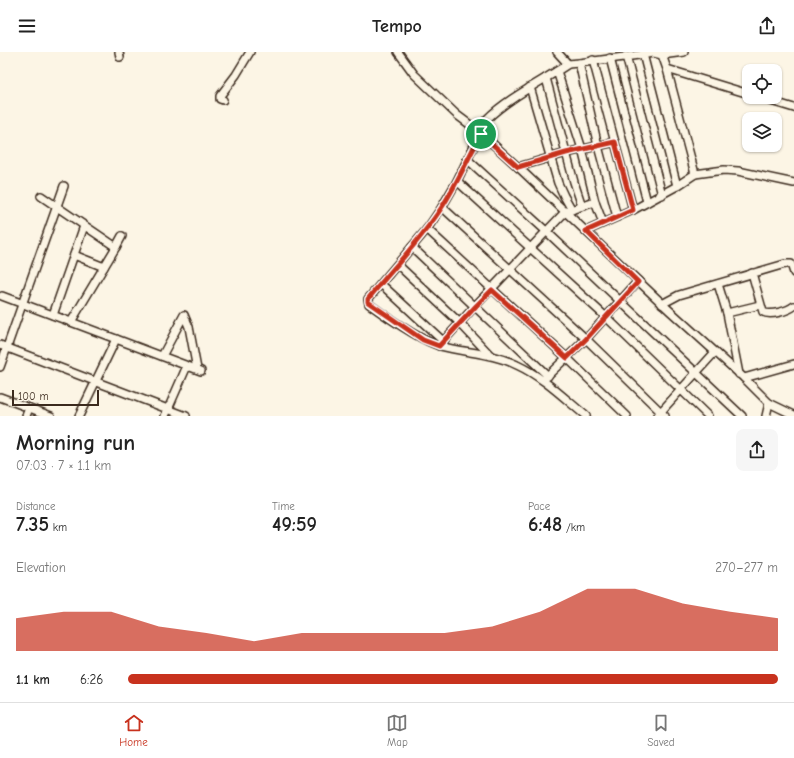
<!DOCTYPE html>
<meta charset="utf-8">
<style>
:root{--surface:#fff;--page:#f6f6f6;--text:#222;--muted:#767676;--line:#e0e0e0;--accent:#c8321e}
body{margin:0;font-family:"Comic Neue",sans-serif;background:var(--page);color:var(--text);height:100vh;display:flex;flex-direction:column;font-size:15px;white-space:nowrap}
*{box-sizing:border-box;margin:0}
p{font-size:13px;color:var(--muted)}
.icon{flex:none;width:22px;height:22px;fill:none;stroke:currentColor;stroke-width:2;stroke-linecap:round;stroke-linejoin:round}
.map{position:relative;height:364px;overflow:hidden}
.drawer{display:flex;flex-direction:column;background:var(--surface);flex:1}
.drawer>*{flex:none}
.buttons{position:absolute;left:742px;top:12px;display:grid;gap:8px}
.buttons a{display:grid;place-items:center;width:40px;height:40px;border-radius:8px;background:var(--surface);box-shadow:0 1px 3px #0004;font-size:20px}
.scale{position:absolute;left:12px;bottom:10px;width:87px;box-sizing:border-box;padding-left:4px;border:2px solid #3b2a1e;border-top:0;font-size:11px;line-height:14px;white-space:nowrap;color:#3b2a1e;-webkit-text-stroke:3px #fcf5e5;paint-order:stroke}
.pin{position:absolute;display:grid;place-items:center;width:34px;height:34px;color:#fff;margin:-17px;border:2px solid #fff;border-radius:50%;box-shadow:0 1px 4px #0007}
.round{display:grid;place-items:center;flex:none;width:42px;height:42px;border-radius:8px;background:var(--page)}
.summary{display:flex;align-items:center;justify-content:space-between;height:68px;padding:0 16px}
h1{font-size:22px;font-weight:600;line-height:30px}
.stats{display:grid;grid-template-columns:repeat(3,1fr);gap:6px;height:68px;padding:4px 16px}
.stats div{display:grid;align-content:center}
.stats b{font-size:20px;font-weight:600}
.stats small{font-size:11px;font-weight:400}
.stats p{font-size:11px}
.chart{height:112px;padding:8px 16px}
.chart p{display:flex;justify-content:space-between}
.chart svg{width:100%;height:72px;margin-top:4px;fill:var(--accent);opacity:.7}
ul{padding:0 16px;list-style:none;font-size:13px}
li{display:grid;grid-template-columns:64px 48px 1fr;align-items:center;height:30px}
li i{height:10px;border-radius:5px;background:var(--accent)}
header{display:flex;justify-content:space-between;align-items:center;height:52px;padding:0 16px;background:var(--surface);font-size:18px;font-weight:600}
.tab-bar{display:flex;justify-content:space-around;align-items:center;height:56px;border-top:1px solid var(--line);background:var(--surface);font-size:11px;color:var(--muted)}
.tab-bar a{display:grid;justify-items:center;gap:2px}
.tab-bar .on{color:var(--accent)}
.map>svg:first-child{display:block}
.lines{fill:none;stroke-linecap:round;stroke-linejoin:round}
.minor-casing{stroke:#3b2a1e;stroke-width:10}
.minor{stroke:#fcf5e5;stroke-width:7}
.route-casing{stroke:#fff;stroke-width:8}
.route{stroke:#c8321e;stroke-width:5}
</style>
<header><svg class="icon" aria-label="menu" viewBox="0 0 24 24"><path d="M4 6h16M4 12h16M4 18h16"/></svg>Tempo<svg class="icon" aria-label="share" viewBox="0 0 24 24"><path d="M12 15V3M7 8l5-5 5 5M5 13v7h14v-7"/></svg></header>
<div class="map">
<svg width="794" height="364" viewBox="0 0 794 364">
<rect width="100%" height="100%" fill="#fcf5e5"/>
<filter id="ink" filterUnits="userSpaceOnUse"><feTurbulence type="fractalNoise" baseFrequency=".025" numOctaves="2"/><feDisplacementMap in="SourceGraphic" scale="8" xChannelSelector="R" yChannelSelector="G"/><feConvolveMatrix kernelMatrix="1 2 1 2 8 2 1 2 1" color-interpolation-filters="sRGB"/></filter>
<g filter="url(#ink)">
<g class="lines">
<defs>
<g id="minor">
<polyline points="119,0 120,5"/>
<polyline points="398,0 414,22 457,63 481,81 518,115 669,258 744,326"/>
<polyline points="557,0 568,12 579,11 654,1 662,3 684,0"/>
<polyline points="661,0 667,17 695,122 724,118 738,119 794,131"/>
<polyline points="643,2 677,134"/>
<polyline points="626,4 662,143"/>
<polyline points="610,6 647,150"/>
<polyline points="593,8 633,158"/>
<polyline points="579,11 598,94 617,165"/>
<path d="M568,12C543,29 508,46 487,67L457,129L442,155L586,287L665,364"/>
<polyline points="667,17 749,42"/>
<polyline points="557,19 582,97 595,150 603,171"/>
<polyline points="546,26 574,130 582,154"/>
<polyline points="530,35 558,131 564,144 572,158"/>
<polyline points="758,45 794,56"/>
<polyline points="223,48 220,47 220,44 236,23 250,0"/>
<polyline points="467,107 546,179 742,364"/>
<polyline points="518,115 566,101 615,90"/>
<polyline points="457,129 606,265 708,364"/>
<polyline points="41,144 116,195 122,184"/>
<path d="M442,155L427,177L368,247L369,252C387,265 419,288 440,294C466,301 493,301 517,313C543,325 564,346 586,364"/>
<polyline points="427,177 567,306 627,364"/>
<polyline points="586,179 633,158 677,134 695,122"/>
<polyline points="412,195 548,324"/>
<polyline points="74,203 104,215"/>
<polyline points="398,213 460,271 490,303"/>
<path d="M752,221L763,260C770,264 788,259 794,254"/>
<polyline points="381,232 443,289"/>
<polyline points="718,232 727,261 739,322"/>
<polyline points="2,244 201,319"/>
<polyline points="662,252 679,243 785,212 791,212 794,221"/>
<polyline points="727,261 760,253"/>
<polyline points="53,263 84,174"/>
<polyline points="71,270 116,195"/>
<polyline points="0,293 186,364"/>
<polyline points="439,294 475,254 565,160 595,150"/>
<polyline points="162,304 184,263 189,275 197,317"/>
<polyline points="794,312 744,326 769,351 794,363"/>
<polyline points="0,315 64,134"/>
<polyline points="544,327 586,287 638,229"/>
<polyline points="0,345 51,364"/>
<polyline points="26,364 29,356"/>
<polyline points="79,364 116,287"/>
<polyline points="165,364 187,314"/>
<polyline points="657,364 715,300"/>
<polyline points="766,364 769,351"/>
</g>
</defs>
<use href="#minor" class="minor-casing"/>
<use href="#minor" class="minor"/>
</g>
</g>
<g class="lines" filter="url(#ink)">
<defs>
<path id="route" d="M481,82L518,115L566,101L615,90L633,158L586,179L638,230L586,287L567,306L492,238L476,254L439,294L423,288L368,250V247C393,216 421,188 442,155C457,132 468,106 481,82Z"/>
</defs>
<use href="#route" class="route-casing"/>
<use href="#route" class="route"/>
</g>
</svg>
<div class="buttons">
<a><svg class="icon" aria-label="locate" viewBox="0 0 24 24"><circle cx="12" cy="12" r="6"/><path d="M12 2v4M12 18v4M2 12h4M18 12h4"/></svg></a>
<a><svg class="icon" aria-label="layers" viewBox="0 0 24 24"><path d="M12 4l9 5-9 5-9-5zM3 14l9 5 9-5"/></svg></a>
</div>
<div class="scale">100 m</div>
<div class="pin" style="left:481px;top:82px;background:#1e9e55"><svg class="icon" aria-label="arrive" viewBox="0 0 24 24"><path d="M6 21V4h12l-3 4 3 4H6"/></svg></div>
</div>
<section class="drawer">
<div class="summary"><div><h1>Morning run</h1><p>07:03 · 7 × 1.1 km</p></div><a class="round"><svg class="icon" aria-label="share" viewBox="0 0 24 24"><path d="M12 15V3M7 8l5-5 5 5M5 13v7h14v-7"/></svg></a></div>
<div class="stats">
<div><p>Distance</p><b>7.35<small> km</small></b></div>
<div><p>Time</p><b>49:59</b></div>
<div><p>Pace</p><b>6:48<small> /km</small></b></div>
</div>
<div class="chart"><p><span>Elevation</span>270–277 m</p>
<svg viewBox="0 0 160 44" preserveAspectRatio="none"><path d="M0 44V24L10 20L20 20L30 29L40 33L50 38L60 33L70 33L80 33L90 33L100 29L110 20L120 6L130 6L140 15L150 20L160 24V44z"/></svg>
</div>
<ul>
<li><b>1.1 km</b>6:26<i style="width:100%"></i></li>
</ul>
</section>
<nav class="tab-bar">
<a class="on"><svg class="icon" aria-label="home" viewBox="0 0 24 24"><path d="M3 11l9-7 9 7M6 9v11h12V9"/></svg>Home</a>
<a><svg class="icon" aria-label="map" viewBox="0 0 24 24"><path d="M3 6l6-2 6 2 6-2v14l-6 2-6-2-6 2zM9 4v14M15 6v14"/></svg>Map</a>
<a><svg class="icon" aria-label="saved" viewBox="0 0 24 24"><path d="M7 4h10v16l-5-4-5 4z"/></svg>Saved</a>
</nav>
